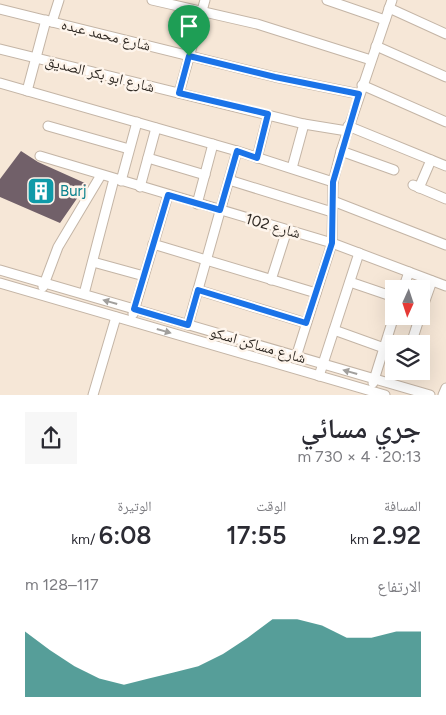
<!DOCTYPE html>
<html lang="ar">
<meta charset="utf-8">
<style>
:root{--surface:#fff;--page:#f7f7f7;--text:#2b2b33;--muted:#7c7c81;--accent:#0f766e}
body{margin:0;font-family:Figtree,"Noto Naskh Arabic",sans-serif;background:var(--page);color:var(--text);direction:rtl;height:100vh;display:flex;flex-direction:column;font-size:19px;white-space:nowrap}
*{box-sizing:border-box;margin:0}
p{font-size:16px;color:var(--muted)}
.icon{flex:none;width:28px;height:28px;fill:none;stroke:currentColor;stroke-width:2;stroke-linecap:round;stroke-linejoin:round}
.map{position:relative;height:395px;overflow:hidden;direction:ltr}
.side{display:flex;flex-direction:column;background:var(--surface);flex:1}
.side>*{flex:none}
.needle{width:32px;rotate:183deg}
.buttons{position:absolute;left:385px;top:280px;display:grid;gap:10px}
.buttons a{display:grid;place-items:center;width:45px;height:45px;border-radius:0px;background:var(--surface);box-shadow:0 5px 20px #0002;font-size:25px}
.pin{position:absolute;display:grid;place-items:center;width:42px;height:42px;color:#fff;margin:-51px -21px;border-radius:50% 50% 50% 0;rotate:-45deg;box-shadow:0 0 5px #0007}
.pin .icon{rotate:45deg}
.round{display:grid;place-items:center;flex:none;width:52px;height:52px;border-radius:0px;background:var(--page)}
.summary{display:flex;align-items:center;justify-content:space-between;height:85px;padding:0 25px}
h1{font-size:28px;font-weight:600;line-height:38px}
.metrics{display:grid;grid-template-columns:repeat(3,1fr);gap:8px;height:85px;padding:5px 25px}
.metrics div{display:grid;align-content:center}
.metrics b{font-size:25px;font-weight:600}
.metrics small{font-size:14px;font-weight:400}
.metrics p{font-size:14px}
.chart{height:140px;padding:10px 25px}
.chart p{display:flex;justify-content:space-between}
.chart svg{width:100%;height:90px;margin-top:5px;fill:var(--accent);opacity:.7}
.map>svg:first-child{display:block}
.building{fill:#716069}
.lines{fill:none;stroke-linecap:round;stroke-linejoin:round}
.minor-casing{stroke:#c4b5a6;stroke-width:11}
.minor{stroke:#fff;stroke-width:9}
.oneway{fill:#a19f9c}
.route-casing{stroke:#fff;stroke-width:10}
.route{stroke:#1a73e8;stroke-width:6}
.labels{text-anchor:middle;dominant-baseline:central;stroke-width:5;stroke-linejoin:round;paint-order:stroke}
.street-label{font-size:15px;fill:#2f2923;stroke:#fef5ec}
.culture-label{font-size:15px;fill:#0d838f;stroke:#fef5ec;text-anchor:start}
</style>
<div class="map">
<svg width="446" height="395" viewBox="0 0 446 395">
<rect width="100%" height="100%" fill="#f6e7d7"/>
<polygon class="building" points="21,151 38,162 87,184 60,223 0,197 0,179"/>
<g class="lines">
<defs>
<g id="minor">
<polyline points="152,0 257,24 371,60"/>
<polyline points="327,0 385,20"/>
<polyline points="389,8 446,34"/>
<polyline points="0,9 275,77 359,94"/>
<polyline points="52,22 59,0"/>
<polyline points="376,46 446,77"/>
<polyline points="0,49 304,124 347,131"/>
<polyline points="0,83 237,151 333,182"/>
<polyline points="362,85 446,122"/>
<polyline points="27,91 46,20"/>
<polyline points="179,93 205,0"/>
<polyline points="48,126 129,149"/>
<polyline points="348,126 446,166"/>
<polyline points="341,151 394,170"/>
<polyline points="40,156 332,243 446,286"/>
<polyline points="148,158 205,175"/>
<polyline points="257,158 268,115"/>
<polyline points="292,168 304,124"/>
<polyline points="229,180 332,212"/>
<polyline points="121,181 137,122"/>
<polyline points="413,185 446,199"/>
<polyline points="140,187 156,128"/>
<polyline points="419,188 431,160"/>
<polyline points="333,201 446,245"/>
<polyline points="197,204 213,144"/>
<polyline points="153,244 316,293"/>
<polyline points="93,262 144,276"/>
<polyline points="0,270 430,395"/>
<polyline points="271,280 287,230"/>
<polyline points="350,282 394,297"/>
<polyline points="0,283 385,395"/>
<polyline points="43,287 58,247 101,175"/>
<polyline points="403,289 409,272"/>
<polyline points="198,290 306,323"/>
<polyline points="84,294 114,179"/>
<polyline points="421,312 432,281"/>
<polyline points="133,314 168,195"/>
<polyline points="188,325 237,151"/>
<polyline points="334,330 384,348"/>
<polyline points="411,344 420,316"/>
<polyline points="296,357 332,243 333,182 341,151 392,0"/>
<polyline points="319,376 359,253"/>
<polyline points="373,383 394,316"/>
<polyline points="93,395 116,317"/>
<polyline points="443,395 446,388"/>
</g>
</defs>
<use href="#minor" class="minor-casing"/>
<use href="#minor" class="minor"/>
</g>
<defs><path id="oneway-solid" d="M-6-.8H1V-3.2L6.5 0L1 3.2V.8H-6Z" transform="scale(1.25)"/></defs>
<g class="oneway">
<use href="#oneway-solid" transform="translate(110 302) rotate(-164)"/>
<use href="#oneway-solid" transform="translate(164 331) rotate(16)"/>
<use href="#oneway-solid" transform="translate(350 372) rotate(-164)"/>
</g>
<g class="lines">
<defs>
<polygon id="route" points="189,56 275,77 359,94 333,182 332,243 306,323 198,290 188,325 134,309 168,195 220,210 237,151 257,158 268,114 179,93"/>
</defs>
<use href="#route" class="route-casing"/>
<use href="#route" class="route"/>
</g>
<defs>
<symbol id="building-square" viewBox="-11 -11 22 22"><rect x="-9" y="-9" width="18" height="18" rx="4" fill="#0f9aa8" stroke="#fef5ec"/><path d="M-4-6H4V6H1V3H-1V6H-4ZM-2.5-4.3h1.7v1.8h-1.7ZM.8-4.3h1.7v1.8H.8ZM-2.5-1h1.7V.8h-1.7ZM.8-1h1.7V.8H.8Z" fill="#fff"/></symbol>
</defs>
<g fill-rule="evenodd">
<use href="#building-square" x="25" y="175" width="32" height="32"/>
</g>
<g class="labels">
<g class="street-label">
<text transform="translate(106 35) rotate(14)">شارع محمد عبده</text>
<text transform="translate(100 74) rotate(14)">شارع ابو بكر الصديق</text>
<text transform="translate(273 226) rotate(16)">شارع 102</text>
<text transform="translate(258 345) rotate(16)">شارع مساكن اسكو</text>
</g>
<g class="culture-label">
<text x="60" y="191">Burj</text>
</g>
</g>
</svg>
<div class="buttons">
<a><svg class="needle" viewBox="-14 -14 28 28"><path d="M0-13l5 13h-10z" fill="#e53935"/><path d="M0 13l5-13h-10z" fill="#7c7c81"/></svg></a>
<a><svg class="icon" aria-label="layers" viewBox="0 0 24 24"><path d="M12 4l9 5-9 5-9-5zM3 14l9 5 9-5"/></svg></a>
</div>
<div class="pin" style="left:189px;top:56px;background:#1e9e55"><svg class="icon" aria-label="arrive" viewBox="0 0 24 24"><path d="M6 21V4h12l-3 4 3 4H6"/></svg></div>
</div>
<section class="side">
<div class="summary"><div><h1>جري مسائي</h1><p>20:13 · 4 × 730 m</p></div><a class="round"><svg class="icon" aria-label="share" viewBox="0 0 24 24"><path d="M12 15V3M7 8l5-5 5 5M5 13v7h14v-7"/></svg></a></div>
<div class="metrics">
<div><p>المسافة</p><b>2.92<small> km</small></b></div>
<div><p>الوقت</p><b>17:55</b></div>
<div><p>الوتيرة</p><b>6:08<small> /km</small></b></div>
</div>
<div class="chart"><p><span>الارتفاع</span>117–128 m</p>
<svg viewBox="0 0 160 44" preserveAspectRatio="none"><path d="M0 44V12L10 21L20 29L30 35L40 38L50 35L60 32L70 29L80 23L90 15L100 6L110 6L120 9L130 15L140 15L150 12L160 12V44z"/></svg>
</div>
</section>
